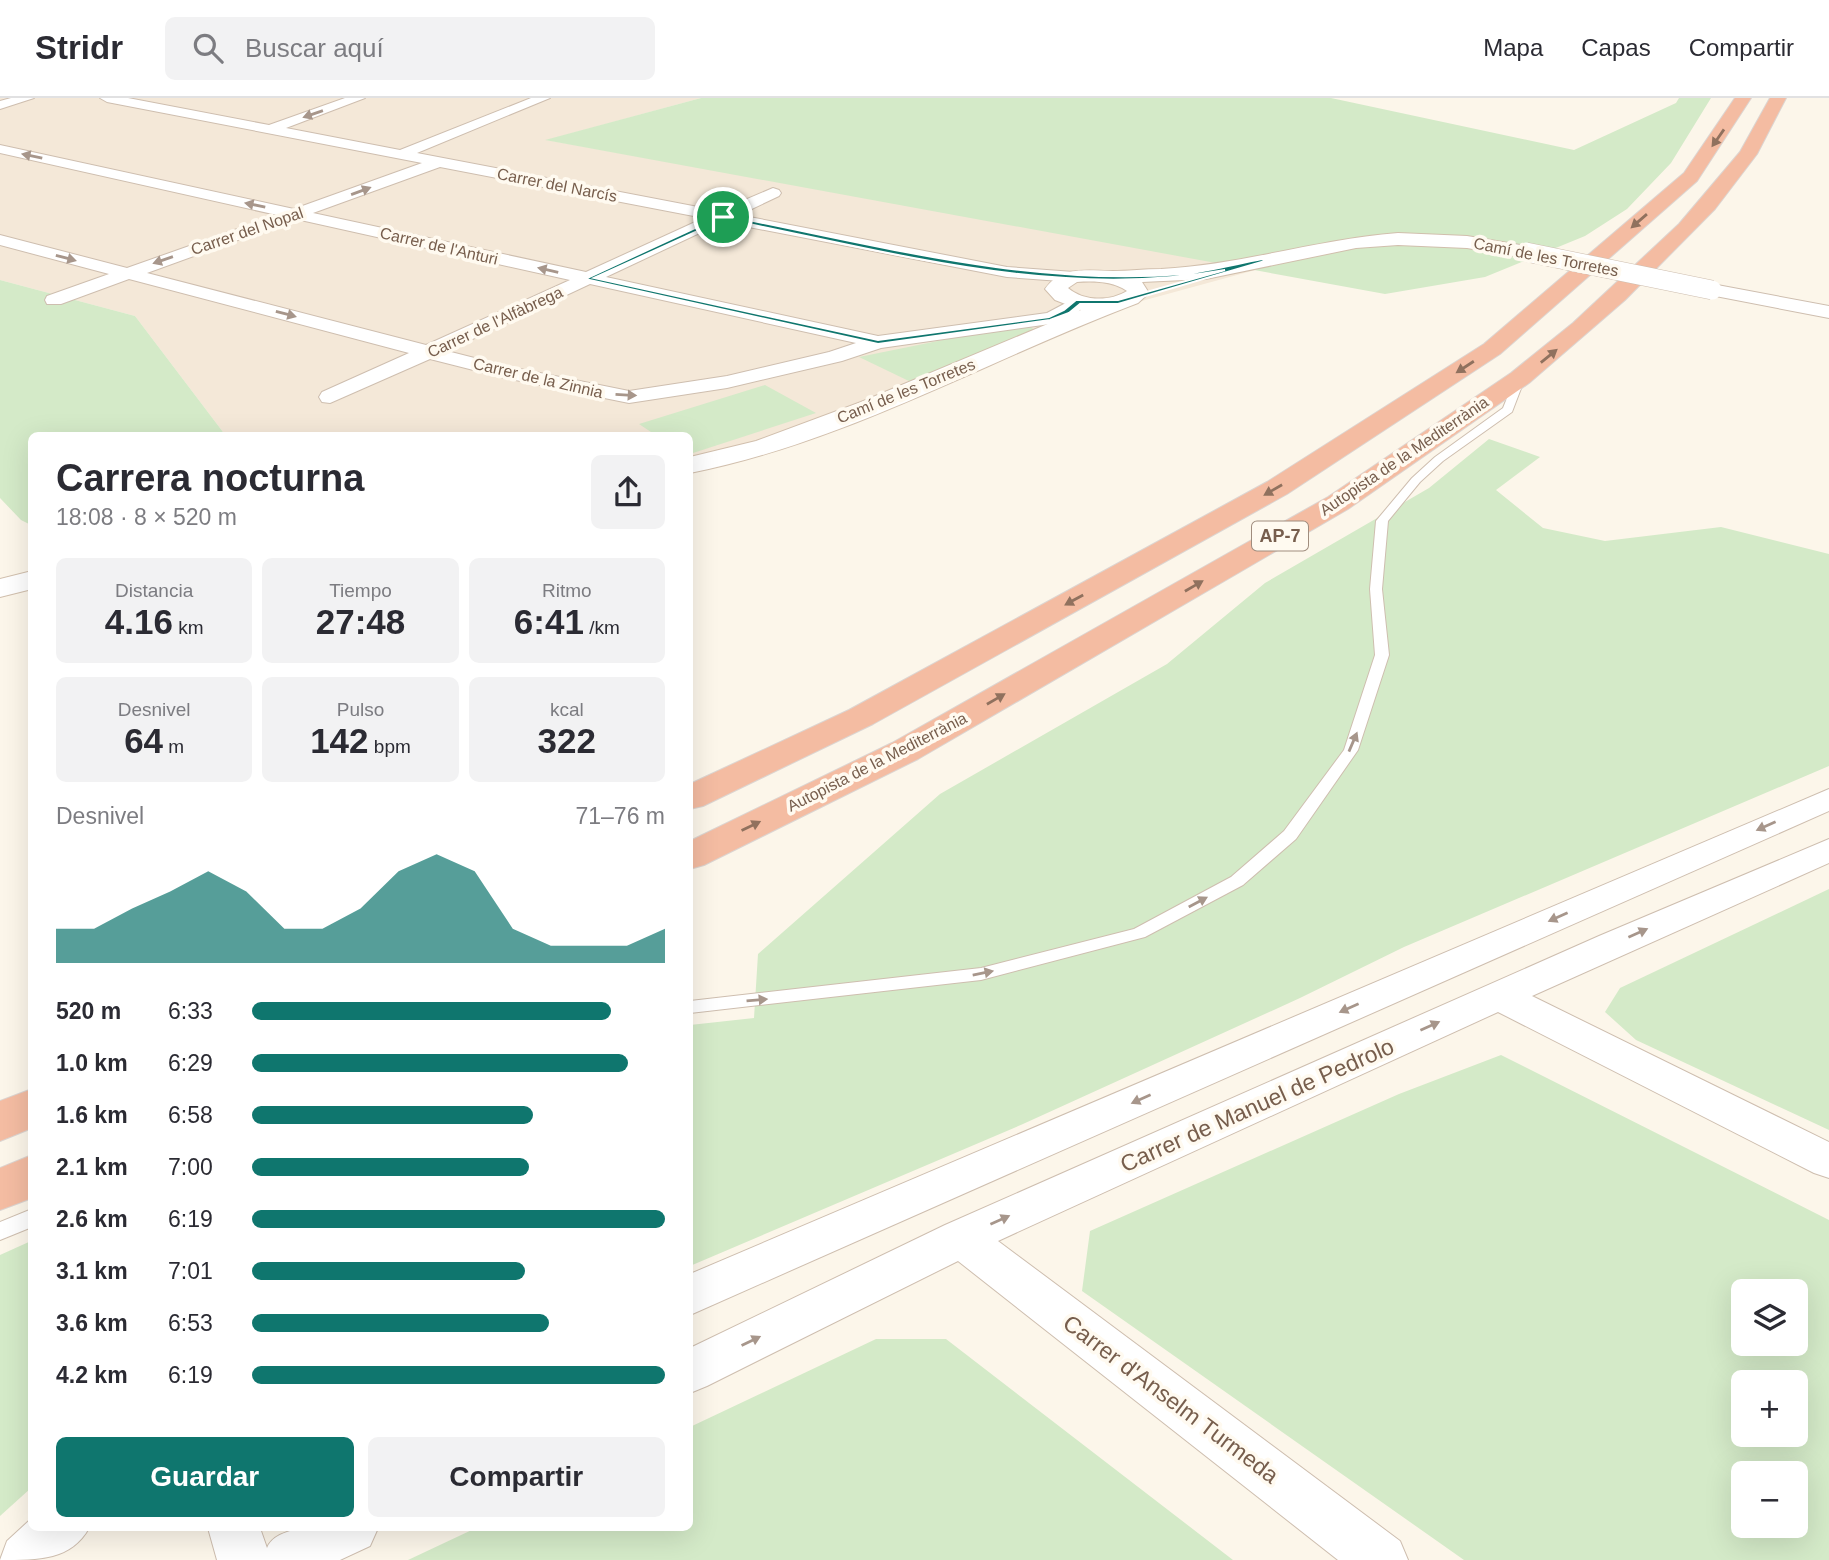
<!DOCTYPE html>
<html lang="es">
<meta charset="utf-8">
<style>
:root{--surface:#fff;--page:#f2f2f3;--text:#2b2b33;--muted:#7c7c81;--line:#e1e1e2;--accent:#0f766e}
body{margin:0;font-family:Arial,sans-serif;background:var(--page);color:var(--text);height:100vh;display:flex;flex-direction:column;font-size:26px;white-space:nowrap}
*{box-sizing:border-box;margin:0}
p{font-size:23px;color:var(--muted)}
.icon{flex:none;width:38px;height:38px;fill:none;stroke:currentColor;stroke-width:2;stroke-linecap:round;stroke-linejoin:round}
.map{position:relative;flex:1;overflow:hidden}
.drawer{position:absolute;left:28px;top:334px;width:665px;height:1099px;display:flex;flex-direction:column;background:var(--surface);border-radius:10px;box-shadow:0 7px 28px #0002}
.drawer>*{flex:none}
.tools{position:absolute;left:1731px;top:1181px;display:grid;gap:14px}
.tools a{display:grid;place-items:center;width:77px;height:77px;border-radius:10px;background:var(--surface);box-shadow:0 7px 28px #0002;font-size:35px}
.pin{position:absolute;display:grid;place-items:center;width:60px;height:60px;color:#fff;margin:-30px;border:4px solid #fff;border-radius:50%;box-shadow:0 2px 7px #0007}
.round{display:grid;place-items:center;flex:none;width:74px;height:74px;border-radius:10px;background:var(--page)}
.overview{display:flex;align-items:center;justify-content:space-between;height:119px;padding:0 28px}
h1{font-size:38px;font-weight:700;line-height:52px}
.stats{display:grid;grid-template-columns:repeat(3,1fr);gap:10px;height:119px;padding:7px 28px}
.stats div{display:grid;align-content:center;border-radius:10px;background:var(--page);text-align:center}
.stats b{font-size:35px;font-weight:700}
.stats small{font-size:19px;font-weight:400}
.stats p{font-size:19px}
.chart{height:196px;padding:14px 28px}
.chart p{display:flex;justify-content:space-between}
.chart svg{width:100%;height:126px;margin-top:7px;fill:var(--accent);opacity:.7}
.cta{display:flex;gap:14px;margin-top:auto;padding:14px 28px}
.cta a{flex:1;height:80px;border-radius:10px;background:var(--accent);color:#fff;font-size:28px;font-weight:700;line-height:80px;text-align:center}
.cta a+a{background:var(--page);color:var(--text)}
ul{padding:0 28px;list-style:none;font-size:23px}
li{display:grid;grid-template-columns:112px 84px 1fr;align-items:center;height:52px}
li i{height:18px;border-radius:9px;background:var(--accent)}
header{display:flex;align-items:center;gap:42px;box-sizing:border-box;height:98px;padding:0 35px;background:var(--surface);border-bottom:2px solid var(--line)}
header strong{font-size:33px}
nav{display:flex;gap:38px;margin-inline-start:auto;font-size:24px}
.search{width:490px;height:63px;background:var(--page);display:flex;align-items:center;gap:18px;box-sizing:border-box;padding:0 24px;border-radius:10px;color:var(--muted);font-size:26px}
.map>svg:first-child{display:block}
.residential{fill:#f4e8d8}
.green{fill:#d4eac8;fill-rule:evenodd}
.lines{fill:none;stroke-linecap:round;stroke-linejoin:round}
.lane-casing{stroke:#cebeaf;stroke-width:2}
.street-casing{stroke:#cebeaf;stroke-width:2}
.secondary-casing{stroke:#d1bfad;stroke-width:2}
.highway-casing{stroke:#dcd5d1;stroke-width:2}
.lane{fill:#fff;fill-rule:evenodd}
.street{fill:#fff;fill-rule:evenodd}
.secondary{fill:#fff;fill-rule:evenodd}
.highway{fill:#f4bca2;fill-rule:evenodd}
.street-bridge-casing{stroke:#cebeaf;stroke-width:20;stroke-linecap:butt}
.street-bridge{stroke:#fff;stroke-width:19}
.oneway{fill:#a7968b}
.oneway2{fill:#90715e}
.route{fill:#0f766e;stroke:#fff;stroke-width:2;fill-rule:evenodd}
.labels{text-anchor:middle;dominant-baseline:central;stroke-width:7;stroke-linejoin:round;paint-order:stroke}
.far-street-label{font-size:16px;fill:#775e4d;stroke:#fffaf0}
.shield{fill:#fffaf0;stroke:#a08d7e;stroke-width:2}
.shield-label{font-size:18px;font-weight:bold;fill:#775e4d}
.near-street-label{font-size:23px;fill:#775e4d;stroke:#fffaf0}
</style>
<header>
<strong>Stridr</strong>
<div class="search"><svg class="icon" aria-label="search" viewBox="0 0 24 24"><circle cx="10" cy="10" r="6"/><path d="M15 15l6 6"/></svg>Buscar aquí</div>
<nav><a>Mapa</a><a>Capas</a><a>Compartir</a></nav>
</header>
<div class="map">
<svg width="1829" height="1462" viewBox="0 0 1829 1462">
<rect width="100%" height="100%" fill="#fcf6ea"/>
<polygon class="residential" points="0,0 701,0 547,42 1259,171 1105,213 762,346 690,362 690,338 226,338 135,218 0,182"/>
<g class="green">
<polygon points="701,0 1331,0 1574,52 1676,5 1679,0 1711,0 1671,65 1627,111 1585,138 1485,179 1385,196 545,42"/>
<polygon points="0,182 135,218 226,338 32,338 31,427 21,422 0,400"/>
<polygon points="1026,225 1042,238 913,285 859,259"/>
<polygon points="765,287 816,315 690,356 690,338 657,338 639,326"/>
<polygon points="1489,341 1540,359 1496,392 1543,430 1605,443 1721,429 1829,456 1829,668 1404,849 1300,900 1023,1026 690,1168 690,927 754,920 758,856 940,696 1167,566 1265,485 1429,390"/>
<polygon points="1829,791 1829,1032 1636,942 1605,914 1620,890"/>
<path d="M1501,957L1829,1122V1462H1464L1082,1193L1090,1133L1399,996ZM1743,1194H1796V1246H1743ZM1743,1284H1796V1337H1743ZM1743,1376H1796V1428H1743Z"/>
<polygon points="31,1143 31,1390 0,1418 0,1157"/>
<polygon points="876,1241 946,1241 1233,1462 408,1462 476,1430 690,1430 690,1329"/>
</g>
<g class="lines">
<defs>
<g id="lane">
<polygon points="1516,278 1525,280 1512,314 1443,363 1420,384 1388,423 1382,491 1389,557 1358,652 1296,741 1243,787 1145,839 981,882 690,915 690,903 981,870 1134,831 1231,779 1284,733 1344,652 1375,557 1370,491 1376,423 1412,380 1435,359 1503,310"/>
<polygon points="32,1111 32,1129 0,1142 0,1124"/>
</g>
<g id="street">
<polygon points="11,0 34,0 0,11 0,3"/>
<path d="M100,0H128L269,27L345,0H365L286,30L400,52L531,0H550L417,55L719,113L773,90L779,92L781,95L779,98L739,117L1007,169L1074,174L1083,179L1074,184L1007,179L723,124L606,179L878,238L1047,215L1079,198L1088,204L1074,218L1050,226L881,250L842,263L727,290L629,305L505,280L430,261L330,305L322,304L319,299L322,294L409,255L129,181L61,206H47L45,202L47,198L109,176L0,147V137L127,170L277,117L0,55V47L294,111L422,65L107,4ZM440,69L704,120L586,174L313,115ZM296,121L570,182L426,247L147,175ZM590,186L856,245L829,254L727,278L629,293L506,268L447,253Z"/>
<polygon points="1712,186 1829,208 1829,220 1705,196 1703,192 1705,188"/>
<polygon points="1829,691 1829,713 690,1217 690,1176"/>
<polygon points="1829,741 1829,765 1532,898 1829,1044 1829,1080 1814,1075 1498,914 998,1143 1400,1443 1408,1462 1338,1462 958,1163 707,1288 690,1295 690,1250 945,1127 1599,838"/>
<path d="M32,1420V1430H89C71,1462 40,1462 0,1462L7,1443Z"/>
<path d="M208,1430H260L267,1450C278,1421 352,1429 378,1430L370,1448L340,1462H217Z"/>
</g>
<g id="secondary">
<path d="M1398,135L1467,138L1526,148L1533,150L1536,154L1533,158L1526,160L1467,150L1398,147L1356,150L1206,181L1142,184L1149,195L1138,205C989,261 847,344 690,375V359L756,343L861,304L1081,212L1055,202L1045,191C1062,167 1087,173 1113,173C1129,173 1145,171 1161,171C1241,167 1318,141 1398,135ZM1077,184C1094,183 1112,183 1127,193C1109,204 1083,203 1068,190Z"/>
<polygon points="32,473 32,491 0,499 0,481"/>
</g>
<g id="highway">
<polygon points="1735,0 1751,0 1697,83 1500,256 1287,396 873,626 703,708 690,711 690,686 849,612 1267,384 1484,246 1684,75"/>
<polygon points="1770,0 1786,0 1757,56 1715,111 1625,202 1529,285 1348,411 918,661 704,767 690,771 690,743 892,645 1328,399 1511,275 1573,225 1679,126 1740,54"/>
<polygon points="32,991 32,1030 0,1043 0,1003"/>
<polygon points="32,1057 32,1100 0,1112 0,1070"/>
</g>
</defs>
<use href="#lane" class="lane-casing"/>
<use href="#street" class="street-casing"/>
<use href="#secondary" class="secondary-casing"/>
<use href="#highway" class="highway-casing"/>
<use href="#lane" class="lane"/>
<use href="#street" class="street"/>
<use href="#secondary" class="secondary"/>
<use href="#highway" class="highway"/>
<defs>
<polyline id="street-bridge" points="1526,154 1712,192"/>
</defs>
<use href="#street-bridge" class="street-bridge-casing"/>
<use href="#street-bridge" class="street-bridge"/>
</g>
<defs><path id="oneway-solid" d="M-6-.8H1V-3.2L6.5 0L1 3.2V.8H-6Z" transform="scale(1.75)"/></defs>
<g class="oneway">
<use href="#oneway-solid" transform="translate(313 16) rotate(161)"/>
<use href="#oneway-solid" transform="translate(32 58) rotate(-168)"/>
<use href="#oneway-solid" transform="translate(361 93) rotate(-20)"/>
<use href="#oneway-solid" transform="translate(255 107) rotate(-168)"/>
<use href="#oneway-solid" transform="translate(66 160) rotate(15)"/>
<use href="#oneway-solid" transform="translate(163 162) rotate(161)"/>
<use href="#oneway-solid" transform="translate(548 172) rotate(-167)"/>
<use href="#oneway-solid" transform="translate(286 216) rotate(15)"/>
<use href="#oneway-solid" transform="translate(626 297) rotate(3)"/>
<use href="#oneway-solid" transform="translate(1353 644) rotate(-67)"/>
<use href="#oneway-solid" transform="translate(1766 728) rotate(156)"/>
<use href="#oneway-solid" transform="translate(1198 804) rotate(-28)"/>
<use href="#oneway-solid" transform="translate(1558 819) rotate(156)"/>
<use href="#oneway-solid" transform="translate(1638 835) rotate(-24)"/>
<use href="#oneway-solid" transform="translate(983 875) rotate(-11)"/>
<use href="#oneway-solid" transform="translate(757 902) rotate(-5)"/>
<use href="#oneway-solid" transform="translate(1349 910) rotate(156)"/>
<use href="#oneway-solid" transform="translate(1430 928) rotate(-24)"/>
<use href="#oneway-solid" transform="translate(1141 1001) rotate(156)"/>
<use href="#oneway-solid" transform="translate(1000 1122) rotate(-24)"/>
<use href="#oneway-solid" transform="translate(751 1243) rotate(-26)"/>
</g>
<g class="oneway2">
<use href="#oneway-solid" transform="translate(1718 40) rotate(125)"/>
<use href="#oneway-solid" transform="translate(1639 123) rotate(139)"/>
<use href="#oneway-solid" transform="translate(1549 258) rotate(-39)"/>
<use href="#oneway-solid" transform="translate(1465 269) rotate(147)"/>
<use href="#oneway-solid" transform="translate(1273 392) rotate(150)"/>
<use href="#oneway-solid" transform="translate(1194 488) rotate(-30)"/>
<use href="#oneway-solid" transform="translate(1074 502) rotate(151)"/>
<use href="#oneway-solid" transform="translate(996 601) rotate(-30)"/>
<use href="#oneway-solid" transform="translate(751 728) rotate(-26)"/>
</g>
<path class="route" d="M723,117C874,146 1028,189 1183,176C1209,173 1236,166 1262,161L1265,163L1118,206H1080L1069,215L1050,222L878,246L585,181ZM724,121C887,153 1058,203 1225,172L1118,202H1076L1064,212L1049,219L878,242L594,180Z"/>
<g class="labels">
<g class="far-street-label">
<text transform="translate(557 87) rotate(11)">Carrer del Narcís</text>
<text transform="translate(247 133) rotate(-19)">Carrer del Nopal</text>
<text transform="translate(439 148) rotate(13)">Carrer de l'Anturi</text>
<text transform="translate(1546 159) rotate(11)">Camí de les Torretes</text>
<text transform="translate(495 224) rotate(-25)">Carrer de l'Alfàbrega</text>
<text transform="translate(538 280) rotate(13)">Carrer de la Zinnia</text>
<text transform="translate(906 293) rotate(-22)">Camí de les Torretes</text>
<text transform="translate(1404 358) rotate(-34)">Autopista de la Mediterrània</text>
<text transform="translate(877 664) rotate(-27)">Autopista de la Mediterrània</text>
</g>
<rect class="shield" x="1252" y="423.5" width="56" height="29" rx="5"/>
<g class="shield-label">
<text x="1280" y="438">AP-7</text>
</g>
<g class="near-street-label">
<text transform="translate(1257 1007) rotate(-24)">Carrer de Manuel de Pedrolo</text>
<text transform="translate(1171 1301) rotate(37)">Carrer d'Anselm Turmeda</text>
</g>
</g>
</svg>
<div class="tools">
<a><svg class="icon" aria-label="layers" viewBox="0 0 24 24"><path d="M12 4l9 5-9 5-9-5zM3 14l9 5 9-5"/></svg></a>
<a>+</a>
<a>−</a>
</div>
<div class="pin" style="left:723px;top:119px;background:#1e9e55"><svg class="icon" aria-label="arrive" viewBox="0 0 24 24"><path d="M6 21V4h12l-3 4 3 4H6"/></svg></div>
<section class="drawer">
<div class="overview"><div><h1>Carrera nocturna</h1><p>18:08 · 8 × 520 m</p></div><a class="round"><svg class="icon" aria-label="share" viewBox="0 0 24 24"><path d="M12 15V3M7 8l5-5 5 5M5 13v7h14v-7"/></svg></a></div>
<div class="stats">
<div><p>Distancia</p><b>4.16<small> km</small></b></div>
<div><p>Tiempo</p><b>27:48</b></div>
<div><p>Ritmo</p><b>6:41<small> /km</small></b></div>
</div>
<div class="stats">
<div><p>Desnivel</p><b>64<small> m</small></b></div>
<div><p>Pulso</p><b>142<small> bpm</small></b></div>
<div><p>kcal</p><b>322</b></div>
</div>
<div class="chart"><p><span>Desnivel</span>71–76 m</p>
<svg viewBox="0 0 160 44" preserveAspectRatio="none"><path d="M0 44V32L10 32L20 25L30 19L40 12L50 19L60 32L70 32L80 25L90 12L100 6L110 12L120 32L130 38L140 38L150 38L160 32V44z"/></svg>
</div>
<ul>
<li><b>520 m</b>6:33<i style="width:87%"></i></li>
<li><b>1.0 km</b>6:29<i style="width:91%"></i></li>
<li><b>1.6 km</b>6:58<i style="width:68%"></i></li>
<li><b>2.1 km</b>7:00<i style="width:67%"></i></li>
<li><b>2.6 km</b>6:19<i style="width:100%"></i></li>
<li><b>3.1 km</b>7:01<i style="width:66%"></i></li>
<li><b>3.6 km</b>6:53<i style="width:72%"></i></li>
<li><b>4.2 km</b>6:19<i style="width:100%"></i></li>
</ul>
<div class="cta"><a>Guardar</a><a>Compartir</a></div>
</section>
</div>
